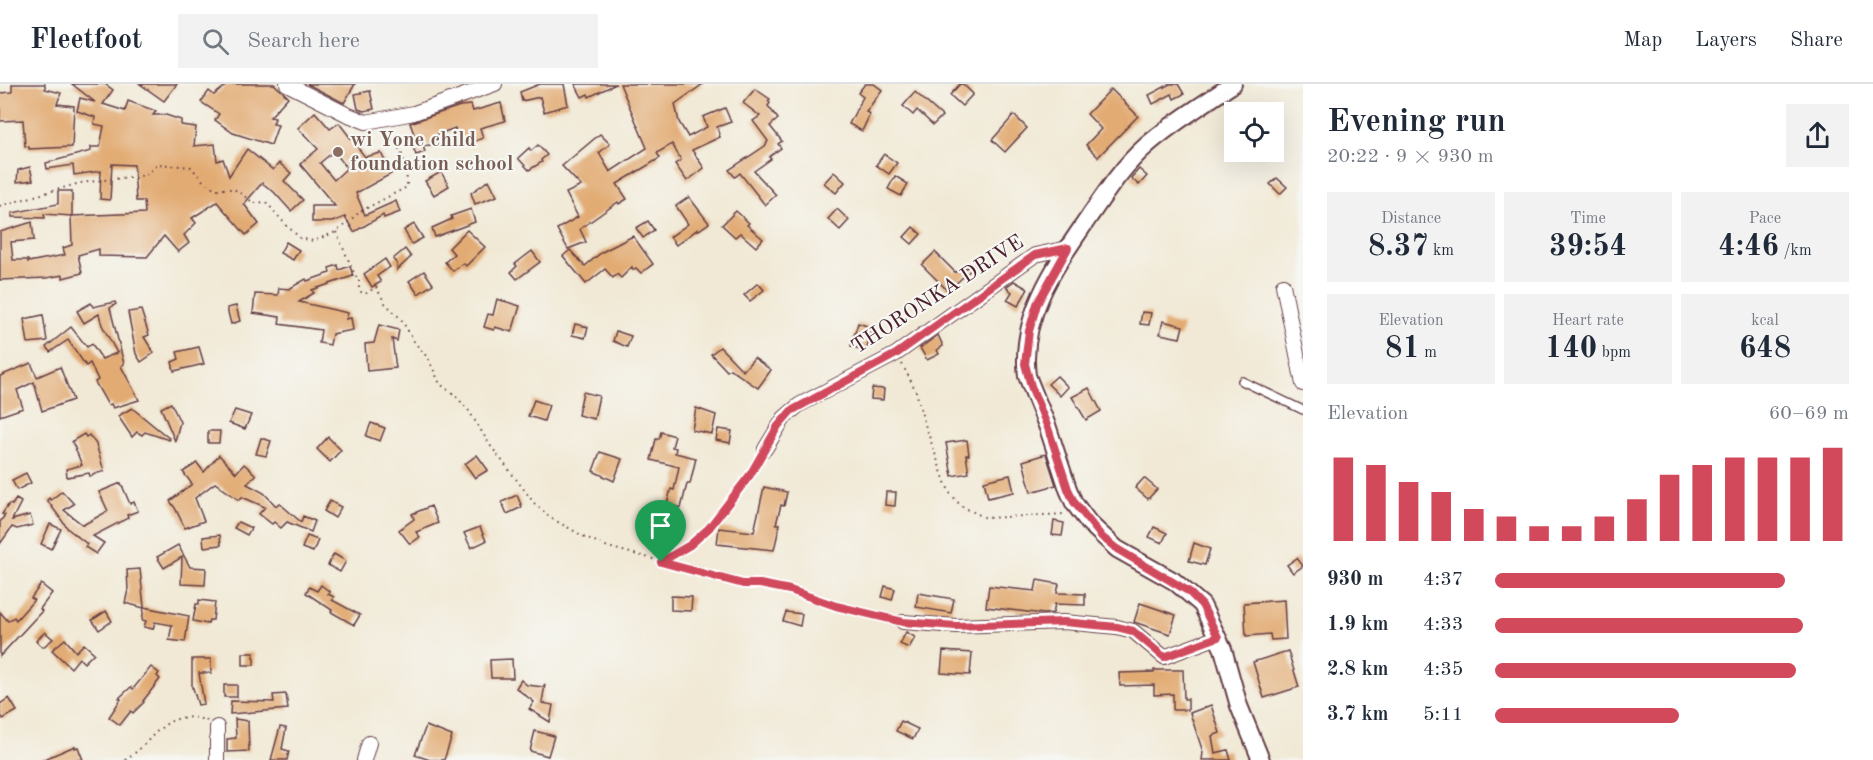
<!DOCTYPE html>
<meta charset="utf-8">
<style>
:root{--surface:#fff;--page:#f2f2f3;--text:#1f2937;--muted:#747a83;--line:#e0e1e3;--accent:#d1495b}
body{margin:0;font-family:"Old Standard TT",serif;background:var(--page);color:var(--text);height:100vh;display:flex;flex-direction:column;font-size:22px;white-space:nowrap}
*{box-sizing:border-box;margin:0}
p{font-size:20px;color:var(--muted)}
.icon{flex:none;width:33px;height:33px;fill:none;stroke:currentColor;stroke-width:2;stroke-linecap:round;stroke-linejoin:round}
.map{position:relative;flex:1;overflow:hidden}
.sheet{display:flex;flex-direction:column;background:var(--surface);width:570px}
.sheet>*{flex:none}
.fabs{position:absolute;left:1224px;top:18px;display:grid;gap:12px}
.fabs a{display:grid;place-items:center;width:60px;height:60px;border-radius:0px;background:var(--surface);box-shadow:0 6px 24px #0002;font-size:30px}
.pin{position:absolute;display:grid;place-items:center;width:51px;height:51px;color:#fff;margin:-62px -26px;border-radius:50% 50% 50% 0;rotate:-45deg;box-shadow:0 0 6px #0007}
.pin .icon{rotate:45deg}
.round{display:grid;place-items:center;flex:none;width:63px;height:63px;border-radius:0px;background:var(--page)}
.overview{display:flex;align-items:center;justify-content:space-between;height:102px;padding:0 24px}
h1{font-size:33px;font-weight:700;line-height:45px}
.metrics{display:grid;grid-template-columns:repeat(3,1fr);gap:9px;height:102px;padding:6px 24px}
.metrics div{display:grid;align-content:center;border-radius:0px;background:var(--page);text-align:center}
.metrics b{font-size:30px;font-weight:700}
.metrics small{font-size:16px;font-weight:400}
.metrics p{font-size:16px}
.chart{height:168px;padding:12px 24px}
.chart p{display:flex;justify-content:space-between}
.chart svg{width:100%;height:108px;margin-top:6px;stroke:var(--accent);stroke-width:6}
ul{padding:0 24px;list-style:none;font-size:20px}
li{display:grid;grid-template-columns:96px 72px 1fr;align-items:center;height:45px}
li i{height:15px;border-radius:8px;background:var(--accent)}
header{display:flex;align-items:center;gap:36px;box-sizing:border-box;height:84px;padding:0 30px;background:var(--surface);border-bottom:2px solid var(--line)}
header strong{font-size:28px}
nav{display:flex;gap:33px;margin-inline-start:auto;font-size:21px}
.search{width:420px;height:54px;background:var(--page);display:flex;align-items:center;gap:15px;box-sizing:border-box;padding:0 21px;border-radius:0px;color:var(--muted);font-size:22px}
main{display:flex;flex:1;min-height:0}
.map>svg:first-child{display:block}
.building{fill:#e2ab73;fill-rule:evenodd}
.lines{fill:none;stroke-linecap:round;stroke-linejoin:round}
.service-casing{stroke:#633d44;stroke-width:10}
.minor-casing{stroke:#633d44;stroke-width:16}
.tertiary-casing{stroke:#633d44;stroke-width:20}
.path{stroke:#633d44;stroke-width:2;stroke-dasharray:1.5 4.5;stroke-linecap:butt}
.service{stroke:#fff;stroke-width:7}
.minor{stroke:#fff;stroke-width:14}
.tertiary{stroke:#fff;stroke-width:16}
.route-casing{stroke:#fff;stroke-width:12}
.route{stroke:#d1495b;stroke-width:8}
.education-dot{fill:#8d6e63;stroke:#f6f6f2;stroke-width:2}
.labels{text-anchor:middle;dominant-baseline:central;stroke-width:4.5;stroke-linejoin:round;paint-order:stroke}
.education-label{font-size:21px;font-weight:bold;fill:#785e54;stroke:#f6f6f2;text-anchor:start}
.street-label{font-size:21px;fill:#4a1f2b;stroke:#f6f6f2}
</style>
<header>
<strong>Fleetfoot</strong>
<div class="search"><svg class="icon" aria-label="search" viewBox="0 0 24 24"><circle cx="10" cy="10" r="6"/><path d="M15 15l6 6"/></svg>Search here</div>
<nav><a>Map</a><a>Layers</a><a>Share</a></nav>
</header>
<main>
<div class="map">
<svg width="1303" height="676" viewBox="0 0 1303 676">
<rect width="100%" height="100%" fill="#f6f6f2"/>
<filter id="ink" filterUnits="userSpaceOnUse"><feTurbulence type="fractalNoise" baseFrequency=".0167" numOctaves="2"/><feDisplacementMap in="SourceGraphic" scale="12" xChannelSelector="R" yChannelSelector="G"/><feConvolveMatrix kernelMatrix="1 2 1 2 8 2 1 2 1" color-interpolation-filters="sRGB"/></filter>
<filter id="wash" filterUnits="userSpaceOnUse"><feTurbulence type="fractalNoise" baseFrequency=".008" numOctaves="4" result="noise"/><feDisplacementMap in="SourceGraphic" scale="24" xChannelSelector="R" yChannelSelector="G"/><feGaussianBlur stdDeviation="1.35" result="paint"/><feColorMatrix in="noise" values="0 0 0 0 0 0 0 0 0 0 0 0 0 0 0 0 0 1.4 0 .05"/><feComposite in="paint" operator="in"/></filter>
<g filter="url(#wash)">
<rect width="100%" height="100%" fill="#f1e9d5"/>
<g id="blocks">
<g class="building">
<polygon points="12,0 45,0 45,5 61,9 57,20 74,22 72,63 29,65 29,63 25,62 23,36 0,37 0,9 12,8"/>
<polygon points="72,0 105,0 113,6 103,20 125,27 128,17 156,27 153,31 166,31 181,36 181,41 196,43 194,62 215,60 217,77 223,75 229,92 247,65 273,86 279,79 291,89 284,97 303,116 291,127 274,108 262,99 244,120 259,140 246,151 217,118 192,134 196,139 184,151 189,159 178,168 164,152 147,173 99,172 99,165 78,171 82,189 63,194 63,191 46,194 0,196 0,148 32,138 34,156 11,158 13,176 28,176 28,178 65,171 63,164 72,161 71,132 145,129 144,117 136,117 134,81 112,80 110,116 100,115 101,87 74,91 73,81 47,85 46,79 91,67 91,63 100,63 104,42 94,40 95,33 77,27 80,14 95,18"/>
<polygon points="140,0 177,0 164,17"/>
<polygon points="228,0 274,0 288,13 270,33 275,34 273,40 278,41 271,61 233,49 215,36 219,30 201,18 209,7 214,11"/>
<polygon points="307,0 355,0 344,19"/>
<polygon points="540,0 564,0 568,21 544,28 540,13 522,17 520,8"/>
<polygon points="575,0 616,0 589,13 588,10 582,13"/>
<polygon points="620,0 703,0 675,20 679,38 688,53 707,43 703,33 725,24 731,38 717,43 720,53 692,66 704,84 687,97 675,80 681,76 672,60 657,69 660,74 617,100 627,115 619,120 618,118 580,145 586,158 568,165 557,145 578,133 566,109 581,102 562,82 600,50 610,60 599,69 610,88 647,64"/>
<polygon points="865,0 874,0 882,6 866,28 870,30 862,47 849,40 863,13 858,9"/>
<polygon points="960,0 963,0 973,10 962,22 950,11"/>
<polygon points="1170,0 1178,0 1184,10 1174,15 1172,10 1153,20 1149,11"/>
<polygon points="755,5 770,15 768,17 770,19 768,22 778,35 770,42 782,57 778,60 781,64 769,73 771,75 754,87 776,111 765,121 740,89 735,93 729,86 765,62 768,57 753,37 760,32 743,19"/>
<polygon points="1111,5 1138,32 1098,73 1086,61 1101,45 1087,30"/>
<polygon points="370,7 374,25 364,27 358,25 355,10"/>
<polygon points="915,8 942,32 933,41 917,26 913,31 903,22"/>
<polygon points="501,19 505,37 480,44 483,54 460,63 455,44 436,51 437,60 423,62 425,68 416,71 413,63 418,61 410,39 460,22 471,21 473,27"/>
<path d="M315,28L330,45L339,39L365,73L381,69L391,90L356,109L365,131L396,117L400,128L384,134L383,131L354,148L345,133L332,138H312V122H335L300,80L318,65L298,44ZM334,67L347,84L334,96L320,79Z"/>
<polygon points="1014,31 1027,44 1005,68 992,56"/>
<polygon points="538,61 547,71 541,76 542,78 529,86 518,74 529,64 531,67"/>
<polygon points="884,70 897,79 889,90 876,81"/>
<polygon points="30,83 33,96 17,98 18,86"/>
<polygon points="1139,85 1147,92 1139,101 1131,94"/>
<polygon points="441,88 449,102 434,111 425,97"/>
<polygon points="834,88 845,98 836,109 824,99"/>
<polygon points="895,92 908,100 901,112 888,105"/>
<polygon points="1277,94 1287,103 1280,110 1270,100"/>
<polygon points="489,96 497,112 475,120 471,109"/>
<polygon points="58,107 72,107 72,132 44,130 45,134 12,133 12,129 58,120"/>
<polygon points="689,113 709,139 699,146 698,145 676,161 670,153 688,140 676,122"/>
<polygon points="471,125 475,138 435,153 432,144 452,135 451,132"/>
<polygon points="837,125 849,136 840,146 828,135"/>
<polygon points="736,127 749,139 747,141 763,155 756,163 740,149 735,153 722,141"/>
<polygon points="648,137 654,146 643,154 636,144"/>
<polygon points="414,140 423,154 412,160 404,146"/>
<polygon points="913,143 921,150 912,160 904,153"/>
<polygon points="467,146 485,163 466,182 463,179 453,187 445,178 454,170 449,164"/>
<polygon points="633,152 653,180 641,189 636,184 633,186 632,183 621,194 617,190 613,194 605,185 586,200 563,172 570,166 585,182 602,168"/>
<polygon points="286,158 299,166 293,176 280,169"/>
<polygon points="405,165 411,173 397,186 397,180 393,175"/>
<polygon points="532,167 540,178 517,195 511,188 517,182 515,180"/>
<polygon points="935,168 955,188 978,179 948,207 922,181"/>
<polygon points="385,175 390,183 377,192 381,198 372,203 364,190"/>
<polygon points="338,181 339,186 350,182 353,192 312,206 314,209 299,218 348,229 346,235 351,234 353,246 332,250 330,261 319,259 321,246 279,240 280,233 253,229 255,210 278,211 279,204 289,205 306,195 307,197 330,189 329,184"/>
<polygon points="424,187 433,200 418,210 409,197"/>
<polygon points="1014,197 1028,205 1018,222 1007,216 1012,208 1006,203"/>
<polygon points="758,199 764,206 750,217 744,211"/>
<polygon points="497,215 520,222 512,248 495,243 494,246 484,243 488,230 493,231"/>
<polygon points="115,218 116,220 110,224 124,280 121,282 139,316 113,324 111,320 108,321 95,298 98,296 90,279 86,282 68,256 50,268 46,263 71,243 87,263 92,260 102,275 119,268 117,269 102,241 99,230 84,239 77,227 91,219 93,223"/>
<polygon points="236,222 240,237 231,240 227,224"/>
<polygon points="141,226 149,251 144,253 154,269 141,278 136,270 128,228"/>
<polygon points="1142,228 1151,229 1149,241 1140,240"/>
<polygon points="43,231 47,257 28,259 24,235"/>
<polygon points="1163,237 1183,242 1180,254 1160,250"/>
<polygon points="858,239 873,244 866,267 851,262"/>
<polygon points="575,240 588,243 585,254 572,251"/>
<polygon points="379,241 399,246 397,257 392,255 396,284 367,287 365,260 374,259"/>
<polygon points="616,247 631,252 627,263 613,257"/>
<polygon points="938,251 943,262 937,266 939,270 927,276 920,264"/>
<polygon points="199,263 204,280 174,287 172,278 179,275 177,268"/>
<polygon points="720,263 743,287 754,274 771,286 758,304 730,285 727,287 711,270"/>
<polygon points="31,279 37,293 60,283 73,316 42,327 34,298 17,306 23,324 0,332 0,292"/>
<polygon points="1057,292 1068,303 1060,312 1048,300"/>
<polygon points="872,304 884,305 883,316 871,315"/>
<polygon points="1089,304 1101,327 1086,336 1072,313"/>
<polygon points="583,308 599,312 594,335 578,331"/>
<polygon points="534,316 549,321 544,337 528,332"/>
<polygon points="171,319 180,338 175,357 161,324"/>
<polygon points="132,324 170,355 169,356 145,348 142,351 137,348 132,353 118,332"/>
<polygon points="696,324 716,331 712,350 692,346"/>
<polygon points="235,326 251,331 245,345 229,339"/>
<polygon points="371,339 385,344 380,357 366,352"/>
<polygon points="718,345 732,347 730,359 716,356"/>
<polygon points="208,347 220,347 219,359 208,359"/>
<polygon points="661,348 675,352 672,363 676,364 675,369 696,374 690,400 687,400 681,424 667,420 671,405 674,406 679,383 651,376 656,355 659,355"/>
<polygon points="84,350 86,353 89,351 96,360 104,387 90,392 89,389 67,393 66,385 82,381 72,357"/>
<polygon points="328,353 341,366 330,378 317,365"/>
<polygon points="261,354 271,357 266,372 256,370"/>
<polygon points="967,356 969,371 966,371 969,389 952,392 946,359"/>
<polygon points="600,368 622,375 614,397 593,387"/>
<polygon points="1046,370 1056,401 1031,408 1023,377"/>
<polygon points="219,371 236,389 244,380 256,391 247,400 264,409 276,422 279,419 301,438 303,432 315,437 311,448 287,438 281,444 274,438 272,440 259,430 265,423 242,413 239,416 215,399 195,414 204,437 185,444 175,424 170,417 192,400 183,388 197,379 204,388"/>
<polygon points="477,371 488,386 475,394 465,380"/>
<polygon points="26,389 31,399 17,406 12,396"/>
<polygon points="1010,391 1014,408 988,414 984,397"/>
<polygon points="1144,394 1157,405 1148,415 1135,404"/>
<polygon points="121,399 130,420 134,418 138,427 127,431 128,434 93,452 104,459 96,470 85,463 87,460 68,445 47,416 49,414 51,416 62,407 74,420 64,426 83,441 108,427 99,408"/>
<polygon points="764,403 787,408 784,422 781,421 776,440 780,440 774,466 717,460 719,444 754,448"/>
<polygon points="886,408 896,408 895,422 885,421"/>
<polygon points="517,411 522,423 507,430 502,418"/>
<polygon points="16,415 21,418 12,436 30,431 33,441 17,445 12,443 0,460 0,438 5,431 2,430 9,420 12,421"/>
<polygon points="330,417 341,423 335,434 324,427"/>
<polygon points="431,422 438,439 416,448 420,453 410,460 399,446 414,435 412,430"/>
<polygon points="654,427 668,428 667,448 654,448"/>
<polygon points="1054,437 1064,439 1062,452 1052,451"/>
<polygon points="238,438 251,444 247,451 234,444"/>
<polygon points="50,440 61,445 51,465 41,460"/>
<polygon points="480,443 486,457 471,464 464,449"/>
<polygon points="1154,443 1167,449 1162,459 1149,453"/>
<polygon points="220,451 221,461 204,463 203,453"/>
<polygon points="307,452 318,456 313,468 302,464"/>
<polygon points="1194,459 1210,465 1205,481 1189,477"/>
<polygon points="178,461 190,483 206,484 205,501 181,500 182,473 164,484 157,473"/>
<polygon points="334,470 346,477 340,488 328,481"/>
<polygon points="1297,474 1303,482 1293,489 1287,481"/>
<polygon points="140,485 144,523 189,532 185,558 169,556 172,541 155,538 153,545 144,543 146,537 142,536 144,524 125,519 128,506 127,486"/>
<polygon points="1037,496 1059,500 1057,509 1085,510 1085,521 1055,520 1053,529 1044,530 986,523 989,502 1035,507"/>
<polygon points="41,500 52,509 40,525 42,527 0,572 0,528 8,537 14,533 16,536 34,516 31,514"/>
<polygon points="321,501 330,508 328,510 334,513 332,516 360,531 354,541 331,528 332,526 306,509 309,503 317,507"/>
<polygon points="885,502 895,505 892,516 882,513"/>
<polygon points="918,509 954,515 951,529 916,523"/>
<polygon points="671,512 692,513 691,527 671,526"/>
<polygon points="199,516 215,518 213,536 209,536 208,540 193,537 196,520 199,520"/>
<polygon points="1284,516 1286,555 1271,556 1270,550 1246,552 1244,519"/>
<polygon points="1140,519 1176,531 1170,550 1134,538"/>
<polygon points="106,527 112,537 99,546 92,536"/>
<polygon points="786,528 802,530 800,542 783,537"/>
<polygon points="45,548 53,555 43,563 36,557"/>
<polygon points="906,548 915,553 909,564 900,560"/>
<polygon points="65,555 76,568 84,560 94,569 84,579 79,574 71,584 52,566"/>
<polygon points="943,567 972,569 970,591 941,589"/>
<polygon points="1288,567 1299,603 1264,614 1253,578"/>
<rect x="243" y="569" width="11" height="12"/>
<polygon points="192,575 211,575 211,589 199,589 204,620 198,621 193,604 192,604"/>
<polygon points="512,575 513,594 491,594 490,576"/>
<polygon points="151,583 159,589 157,592 160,595 143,617 144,618 133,629 131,627 120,641 109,633 121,615 119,614 131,603 133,605"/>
<polygon points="1154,586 1183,586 1184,615 1188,615 1188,626 1173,626 1173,610 1154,611 1154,601 1120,602 1119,589 1154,588"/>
<polygon points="521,596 527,601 543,603 545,600 542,619 553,621 550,638 529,625 534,618 516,604"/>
<rect x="224" y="601" width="13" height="12"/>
<polygon points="286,610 288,625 230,630 231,617 274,618 273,611"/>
<polygon points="9,614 17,627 3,635 0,629 0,620"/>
<polygon points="1211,621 1220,649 1212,652 1215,669 1228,666 1231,676 1202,676 1203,668 1190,629"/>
<polygon points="235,635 248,637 249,667 227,668 227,655 236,654"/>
<polygon points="901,637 918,645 913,655 896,647"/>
<polygon points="426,642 452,652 444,676 430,676 415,671"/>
<polygon points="280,643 286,644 282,665 289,667 287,676 271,676"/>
<polygon points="535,647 554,652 548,672 530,667"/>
<polygon points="75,662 75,664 78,663 83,676 42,676"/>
</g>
</g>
</g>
<g filter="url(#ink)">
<use href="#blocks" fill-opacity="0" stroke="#633d44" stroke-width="1.5"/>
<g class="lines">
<defs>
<polyline id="service" points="1242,297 1303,326"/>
<g id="minor">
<polyline points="287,0 346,30 366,38 414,29 495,0"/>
<polyline points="1283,201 1303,300"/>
<polyline points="765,365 784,334 799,321 896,270 1035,171 1068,164"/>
<polyline points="903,538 956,542 1064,538 1117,543 1133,547 1164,573 1218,553"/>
<polyline points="217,643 217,676"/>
<polyline points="364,676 369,659"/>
</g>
<path id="tertiary" d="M1233,0C1204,20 1173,38 1147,61C1124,81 1106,108 1089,133C1057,180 1019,231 1027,292L1048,344L1068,405L1074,419L1089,439L1117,465L1174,497L1202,521L1223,565L1239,622L1261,676"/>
</defs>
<use href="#service" class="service-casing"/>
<use href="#minor" class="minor-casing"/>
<use href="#tertiary" class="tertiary-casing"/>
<g class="path">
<path d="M0,122L80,99L146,91L158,80L191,83L204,98L216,105H234L254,119L266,118L286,141L300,154L313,157L336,148L361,127L407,103C407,81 402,59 382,47"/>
<path d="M336,148L355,191L359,196V207L365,210L376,203L385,219L401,235L415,259L428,274L440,300L455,311L469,327L490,361L535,420L551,434L583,452L608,463L743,499C773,498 800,511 828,519C849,526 870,530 891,535"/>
<polyline points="902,280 916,307 923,335 945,398 950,409 961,422 986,434 1064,430"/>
<polyline points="661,478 700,454 725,425 759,375"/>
<path d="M125,676C156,657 163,622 208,637"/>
</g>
<use href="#service" class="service"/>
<use href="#minor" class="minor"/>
<use href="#tertiary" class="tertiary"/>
</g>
</g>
<g class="lines" filter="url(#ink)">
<defs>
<polygon id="route" points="1068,164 1037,220 1029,247 1025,280 1031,302 1048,344 1068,405 1074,418 1102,453 1117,465 1188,507 1202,521 1218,553 1164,573 1133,547 1117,543 1064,538 956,542 903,538 836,522 790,506 760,500 743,500 661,478 690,461 709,444 750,391 778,342 791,327 896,270 1035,171"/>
</defs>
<use href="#route" class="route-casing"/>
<use href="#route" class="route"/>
</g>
<circle class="education-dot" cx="338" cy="68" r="6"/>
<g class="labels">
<g class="education-label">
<text x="350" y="56">wi Yone child<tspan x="350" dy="24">foundation school</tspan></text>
</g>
<g class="street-label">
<text transform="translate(938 211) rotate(-33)">THORONKA DRIVE</text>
</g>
</g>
</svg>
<div class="fabs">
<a><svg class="icon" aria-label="locate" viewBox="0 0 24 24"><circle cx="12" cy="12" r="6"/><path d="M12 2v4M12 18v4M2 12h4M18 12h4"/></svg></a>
</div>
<div class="pin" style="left:661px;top:478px;background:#1e9e55"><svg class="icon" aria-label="arrive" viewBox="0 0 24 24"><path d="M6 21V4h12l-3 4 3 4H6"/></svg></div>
</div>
<section class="sheet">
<div class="overview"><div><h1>Evening run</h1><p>20:22 · 9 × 930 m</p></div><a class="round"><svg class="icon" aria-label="share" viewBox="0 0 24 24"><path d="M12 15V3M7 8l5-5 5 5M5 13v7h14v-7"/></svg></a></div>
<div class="metrics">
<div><p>Distance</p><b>8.37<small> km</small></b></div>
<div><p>Time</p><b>39:54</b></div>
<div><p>Pace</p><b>4:46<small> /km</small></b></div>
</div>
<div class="metrics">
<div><p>Elevation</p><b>81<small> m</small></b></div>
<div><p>Heart rate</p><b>140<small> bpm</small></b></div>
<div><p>kcal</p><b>648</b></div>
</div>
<div class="chart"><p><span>Elevation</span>60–69 m</p>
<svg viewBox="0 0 160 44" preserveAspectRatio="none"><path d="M5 44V10M15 44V13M25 44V20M35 44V24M45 44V31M55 44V34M65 44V38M75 44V38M85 44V34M95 44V27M105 44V17M115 44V13M125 44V10M135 44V10M145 44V10M155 44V6"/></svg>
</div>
<ul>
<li><b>930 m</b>4:37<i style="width:82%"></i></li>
<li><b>1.9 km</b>4:33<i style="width:87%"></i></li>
<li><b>2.8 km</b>4:35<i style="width:85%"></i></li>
<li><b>3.7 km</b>5:11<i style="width:52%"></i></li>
</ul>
</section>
</main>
